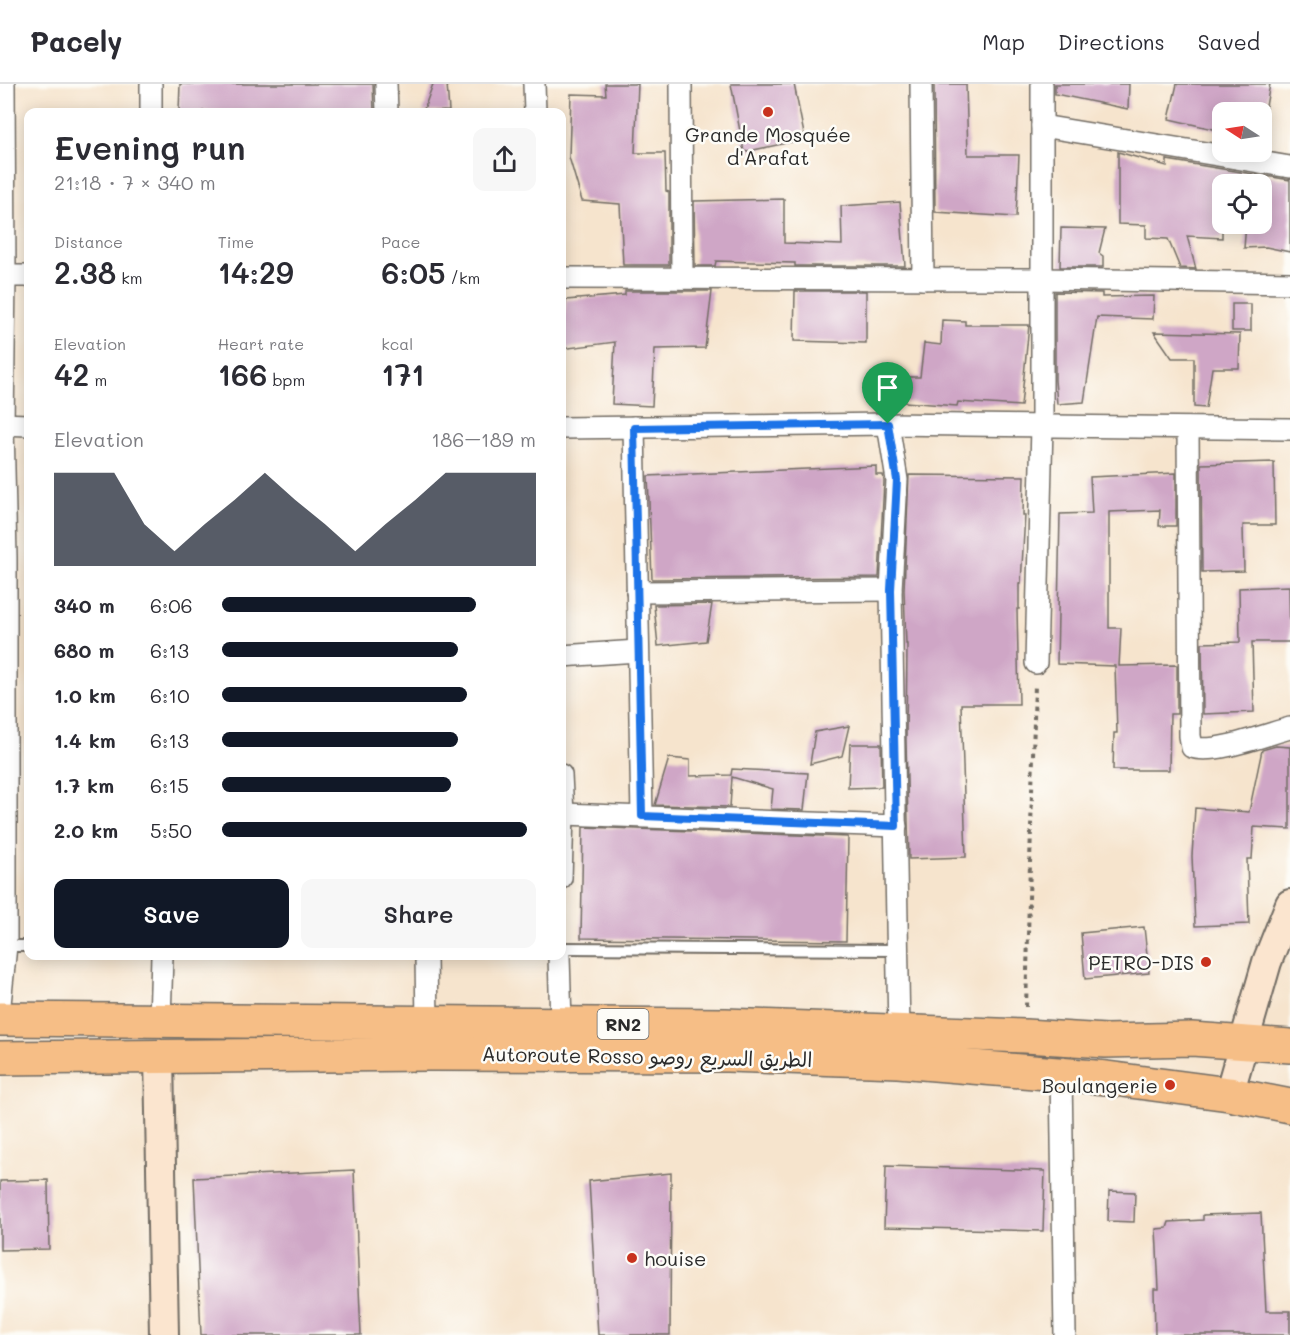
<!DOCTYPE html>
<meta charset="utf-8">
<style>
:root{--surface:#fff;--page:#f7f7f7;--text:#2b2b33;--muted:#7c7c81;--line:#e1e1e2;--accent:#111827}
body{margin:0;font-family:Mali,"Playpen Sans Arabic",sans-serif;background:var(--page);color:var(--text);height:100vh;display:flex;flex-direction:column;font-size:22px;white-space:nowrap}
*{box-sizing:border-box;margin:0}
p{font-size:20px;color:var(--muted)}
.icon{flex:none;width:33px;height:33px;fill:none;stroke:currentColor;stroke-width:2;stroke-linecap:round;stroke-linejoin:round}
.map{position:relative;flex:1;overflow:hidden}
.drawer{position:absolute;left:24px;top:24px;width:542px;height:852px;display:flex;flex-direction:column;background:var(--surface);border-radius:12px;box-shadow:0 3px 15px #0003}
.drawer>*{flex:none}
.needle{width:39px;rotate:282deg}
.fabs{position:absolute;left:1212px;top:18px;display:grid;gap:12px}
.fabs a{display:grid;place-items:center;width:60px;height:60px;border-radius:12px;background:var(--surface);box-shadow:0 3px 15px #0003;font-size:30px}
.pin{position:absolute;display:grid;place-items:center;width:51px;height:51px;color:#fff;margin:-62px -26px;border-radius:50% 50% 50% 0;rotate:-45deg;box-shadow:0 0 6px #0007}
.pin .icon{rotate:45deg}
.round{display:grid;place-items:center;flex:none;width:63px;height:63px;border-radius:12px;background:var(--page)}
.overview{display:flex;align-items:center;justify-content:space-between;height:102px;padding:0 30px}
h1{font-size:33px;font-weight:600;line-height:45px}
.stats{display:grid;grid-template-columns:repeat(3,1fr);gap:9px;height:102px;padding:6px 30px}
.stats div{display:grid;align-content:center}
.stats b{font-size:30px;font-weight:600}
.stats small{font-size:16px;font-weight:400}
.stats p{font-size:16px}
.chart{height:168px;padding:12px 30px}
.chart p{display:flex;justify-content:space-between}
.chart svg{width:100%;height:108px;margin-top:6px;fill:var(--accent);opacity:.7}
.button{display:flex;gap:12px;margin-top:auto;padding:12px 30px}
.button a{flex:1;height:69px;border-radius:12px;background:var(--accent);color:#fff;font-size:24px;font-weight:600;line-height:69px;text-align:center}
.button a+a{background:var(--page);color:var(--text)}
ul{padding:0 30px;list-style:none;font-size:20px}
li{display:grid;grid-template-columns:96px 72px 1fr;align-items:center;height:45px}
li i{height:15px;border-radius:8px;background:var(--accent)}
header{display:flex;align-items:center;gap:36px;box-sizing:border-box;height:84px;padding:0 30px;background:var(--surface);border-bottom:2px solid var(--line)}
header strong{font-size:28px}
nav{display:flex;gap:33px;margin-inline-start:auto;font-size:21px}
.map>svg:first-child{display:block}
.building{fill:#cfa6c6}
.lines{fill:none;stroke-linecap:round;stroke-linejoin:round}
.lane-casing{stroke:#726c64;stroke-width:14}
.street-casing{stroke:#726c64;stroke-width:24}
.secondary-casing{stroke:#726c64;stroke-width:32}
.highway-casing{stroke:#726c64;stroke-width:36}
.path{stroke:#726c64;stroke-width:4;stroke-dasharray:4.5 4.5;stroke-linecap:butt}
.lane{stroke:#fff;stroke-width:10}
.street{stroke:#fff;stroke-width:21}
.secondary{stroke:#fbe5cf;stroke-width:28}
.highway{stroke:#f6be86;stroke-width:33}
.route-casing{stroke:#fff;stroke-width:12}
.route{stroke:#1a73e8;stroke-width:8}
.poi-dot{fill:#c8321e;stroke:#fdfcf7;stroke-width:2}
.labels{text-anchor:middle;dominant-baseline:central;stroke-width:5;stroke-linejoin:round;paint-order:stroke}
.shield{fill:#fdfcf7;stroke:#6a6a68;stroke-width:1.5}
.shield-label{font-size:18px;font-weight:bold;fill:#2b2b2b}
.poi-label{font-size:20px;fill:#2b2b2b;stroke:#fdfcf7;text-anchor:end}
.street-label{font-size:20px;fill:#2b2b2b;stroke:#fdfcf7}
</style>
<header>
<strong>Pacely</strong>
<nav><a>Map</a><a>Directions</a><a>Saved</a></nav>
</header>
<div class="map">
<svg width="1290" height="1251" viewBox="0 0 1290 1251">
<rect width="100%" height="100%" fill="#fdfcf7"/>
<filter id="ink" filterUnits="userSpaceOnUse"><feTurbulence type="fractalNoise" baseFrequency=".0167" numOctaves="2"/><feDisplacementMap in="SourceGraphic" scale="12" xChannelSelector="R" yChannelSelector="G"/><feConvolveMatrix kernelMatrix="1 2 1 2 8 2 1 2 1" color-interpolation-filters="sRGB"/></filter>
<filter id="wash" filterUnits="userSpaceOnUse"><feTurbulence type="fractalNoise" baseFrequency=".008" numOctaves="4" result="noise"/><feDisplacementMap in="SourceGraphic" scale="24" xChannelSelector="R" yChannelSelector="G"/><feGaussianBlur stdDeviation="1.35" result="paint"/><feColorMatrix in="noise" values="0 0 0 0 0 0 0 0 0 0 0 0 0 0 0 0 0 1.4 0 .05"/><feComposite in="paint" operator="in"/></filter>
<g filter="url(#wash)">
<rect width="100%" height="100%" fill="#f6e4cd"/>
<g id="blocks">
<g class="building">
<polygon points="180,0 373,0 374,28 203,27 203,28 179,28"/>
<polygon points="433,0 447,0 449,27 423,28"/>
<polygon points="605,0 638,0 635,69 665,69 666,107 669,108 669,181 623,181 620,120 582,117 569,73 571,10 606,11"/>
<polygon points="731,0 794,0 805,55 744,68"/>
<polygon points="934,0 966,0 968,71 1019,71 1016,133 935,128"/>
<polygon points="1055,0 1129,0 1128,25 1055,10"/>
<polygon points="1177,0 1270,0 1265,28 1222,28 1222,47 1169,35"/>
<polygon points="1118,68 1167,82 1167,76 1290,96 1290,168 1266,163 1244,164 1246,140 1262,140 1262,100 1222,100 1222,154 1187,152 1196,185 1180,184 1168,155 1146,154 1146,141 1118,140"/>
<polygon points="784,115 784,159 842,161 841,122 900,118 905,182 795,182 795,179 716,177 715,182 695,182 694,117"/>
<polygon points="1061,144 1105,145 1099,169 1103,172 1103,183 1060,183"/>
<polygon points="625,207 712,207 705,264 655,265 652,322 612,320 615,258 561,265 566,216 625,211"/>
<polygon points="795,207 866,207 866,259 794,257"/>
<polygon points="1055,208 1102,209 1102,213 1154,212 1153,235 1097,233 1084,318 1057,320 1055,296"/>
<rect x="1232" y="220" width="19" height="27"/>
<polygon points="942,236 965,237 965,241 1029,241 1021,322 958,318 957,322 878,316 879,293 920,293 924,259 941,261"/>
<polygon points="1154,248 1240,250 1239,284 1212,284 1206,324 1194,323 1194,274 1172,274"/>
<polygon points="1274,378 1275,441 1243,441 1244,487 1202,488 1201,380"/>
<polygon points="876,382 876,391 883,391 884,397 879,493 652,495 648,392"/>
<polygon points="1176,389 1176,442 1159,442 1160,426 1109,428 1109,544 1121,544 1119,582 1177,581 1177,630 1170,630 1169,686 1113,686 1114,649 1117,649 1115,582 1057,580 1060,430 1092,429 1090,393"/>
<polygon points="909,391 1024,392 1023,431 1025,431 1021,499 1019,499 1019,525 1017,525 1019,620 961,620 966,773 909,775 906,656 907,560 906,560 904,506"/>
<polygon points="1289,502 1290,558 1252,558 1254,628 1203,630 1202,559 1240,558 1239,504"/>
<polygon points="712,520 706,557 658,562 654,521"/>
<polygon points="849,642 842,672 810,680 815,648"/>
<polygon points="850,660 881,660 882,703 848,704"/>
<polygon points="1276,662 1290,663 1290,745 1254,743 1252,775 1247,775 1249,840 1195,842 1192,772 1195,724 1249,728 1262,666"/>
<polygon points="669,674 690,676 690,692 731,691 732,685 808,689 804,726 771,725 773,705 732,693 730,723 655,721"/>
<polygon points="583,743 848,753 846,857 581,854"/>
<polygon points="1144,843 1149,889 1085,895 1081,849"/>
<polygon points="886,1082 1045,1087 1043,1147 884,1143"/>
<polygon points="354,1086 361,1251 201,1251 194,1094"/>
<polygon points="671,1089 670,1251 598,1251 589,1097"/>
<polygon points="48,1096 49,1165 0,1166 0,1097"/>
<polygon points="1109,1107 1135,1108 1134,1138 1108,1137"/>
<polygon points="1261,1129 1266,1227 1290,1227 1290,1251 1155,1251 1154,1205 1159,1205 1156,1145 1167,1144 1169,1138 1203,1136 1203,1131"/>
</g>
</g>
</g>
<g filter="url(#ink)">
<use href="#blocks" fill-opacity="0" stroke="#726c64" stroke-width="1.5"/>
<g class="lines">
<defs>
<g id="lane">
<polyline points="2,862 28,862"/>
<polyline points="561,864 898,866"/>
</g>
<g id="street">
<polyline points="386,0 387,28"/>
<polyline points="534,0 535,28"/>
<polyline points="681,0 682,194"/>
<polyline points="921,0 923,195"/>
<polyline points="151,28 151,0"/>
<polyline points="1042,42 1290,83"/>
<polyline points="5,192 28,192"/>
<polyline points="561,194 1042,195 1290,199"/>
<polyline points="0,340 28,341"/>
<polyline points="888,340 897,396 891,506 899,948"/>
<polyline points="634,343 642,732"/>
<polyline points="561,344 888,340 1290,345"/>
<path d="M1188,344L1190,652L1192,663C1213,671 1267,650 1290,644"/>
<polyline points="637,508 891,506"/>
<polyline points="561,572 638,567"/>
<polyline points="1036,579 1042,342 1042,0"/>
<polyline points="561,691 563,730 561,794"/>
<polyline points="563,730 896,742"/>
<polyline points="426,872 427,940"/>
<polyline points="559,872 561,939"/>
<polyline points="0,920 6,862 6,473 3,340 5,192 4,0"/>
<polyline points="160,936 162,872"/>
<polyline points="1061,990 1065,1251"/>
</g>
<g id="secondary">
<polyline points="159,972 164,1251"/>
<polyline points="1229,1010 1267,878 1290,820"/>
</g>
<g id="highway">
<polyline points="0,935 726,941 1025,952 1106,957 1192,955 1290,962"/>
<polyline points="0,974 429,970 727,971 898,977 1107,994 1229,1010 1290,1022"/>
</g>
</defs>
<use href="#lane" class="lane-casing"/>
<use href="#street" class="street-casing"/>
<use href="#secondary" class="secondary-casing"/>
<use href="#highway" class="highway-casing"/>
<polyline class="path" points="1026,923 1035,600"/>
<use href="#lane" class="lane"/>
<use href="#street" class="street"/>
<use href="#secondary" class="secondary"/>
<use href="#highway" class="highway"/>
</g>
</g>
<g class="lines" filter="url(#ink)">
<defs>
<polygon id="route" points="888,340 897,396 891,506 896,742 642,732 634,344"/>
</defs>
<use href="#route" class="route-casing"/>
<use href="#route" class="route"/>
</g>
<g class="poi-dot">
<circle cx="768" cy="28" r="6"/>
<circle cx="1206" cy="878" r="6"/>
<circle cx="1170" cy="1001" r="6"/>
<circle cx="632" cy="1174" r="6"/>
</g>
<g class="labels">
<rect class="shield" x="597.5" y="925" width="51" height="30" rx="4.5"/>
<g class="shield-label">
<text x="623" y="940">RN2</text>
</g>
<g class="poi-label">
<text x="768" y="50" text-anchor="middle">Grande Mosquée<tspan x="768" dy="23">d'Arafat</tspan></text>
<text x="1194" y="878">PETRO-DIS</text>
<text x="1158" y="1001">Boulangerie</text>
<text x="644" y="1174" text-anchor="start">houise</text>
</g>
<g class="street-label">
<text transform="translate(647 972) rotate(1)">Autoroute Rosso الطريق السريع روصو</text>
</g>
</g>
</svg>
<div class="fabs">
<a><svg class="needle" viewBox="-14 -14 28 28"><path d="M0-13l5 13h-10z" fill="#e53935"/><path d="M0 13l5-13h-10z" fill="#7c7c81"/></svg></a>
<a><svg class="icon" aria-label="locate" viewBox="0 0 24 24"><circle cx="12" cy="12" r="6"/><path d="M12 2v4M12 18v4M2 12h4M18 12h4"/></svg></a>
</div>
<div class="pin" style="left:888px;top:340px;background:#1e9e55"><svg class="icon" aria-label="arrive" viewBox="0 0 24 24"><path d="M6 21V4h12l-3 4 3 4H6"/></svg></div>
<section class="drawer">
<div class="overview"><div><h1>Evening run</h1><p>21:18 · 7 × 340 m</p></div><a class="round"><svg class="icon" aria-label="share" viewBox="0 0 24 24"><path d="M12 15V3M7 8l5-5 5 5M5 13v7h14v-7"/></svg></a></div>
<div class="stats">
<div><p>Distance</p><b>2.38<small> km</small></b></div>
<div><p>Time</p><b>14:29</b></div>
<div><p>Pace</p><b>6:05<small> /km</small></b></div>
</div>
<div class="stats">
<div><p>Elevation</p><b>42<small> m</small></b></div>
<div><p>Heart rate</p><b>166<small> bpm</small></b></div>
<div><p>kcal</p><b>171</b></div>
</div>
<div class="chart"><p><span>Elevation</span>186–189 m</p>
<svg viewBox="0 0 160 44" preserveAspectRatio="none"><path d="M0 44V6L10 6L20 6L30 27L40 38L50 27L60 17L70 6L80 17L90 27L100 38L110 27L120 17L130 6L140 6L150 6L160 6V44z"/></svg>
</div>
<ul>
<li><b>340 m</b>6:06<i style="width:81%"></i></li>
<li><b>680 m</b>6:13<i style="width:75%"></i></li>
<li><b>1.0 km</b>6:10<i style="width:78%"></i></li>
<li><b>1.4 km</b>6:13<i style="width:75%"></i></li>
<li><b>1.7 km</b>6:15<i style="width:73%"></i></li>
<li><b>2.0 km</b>5:50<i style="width:97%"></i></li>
</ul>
<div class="button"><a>Save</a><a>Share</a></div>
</section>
</div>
